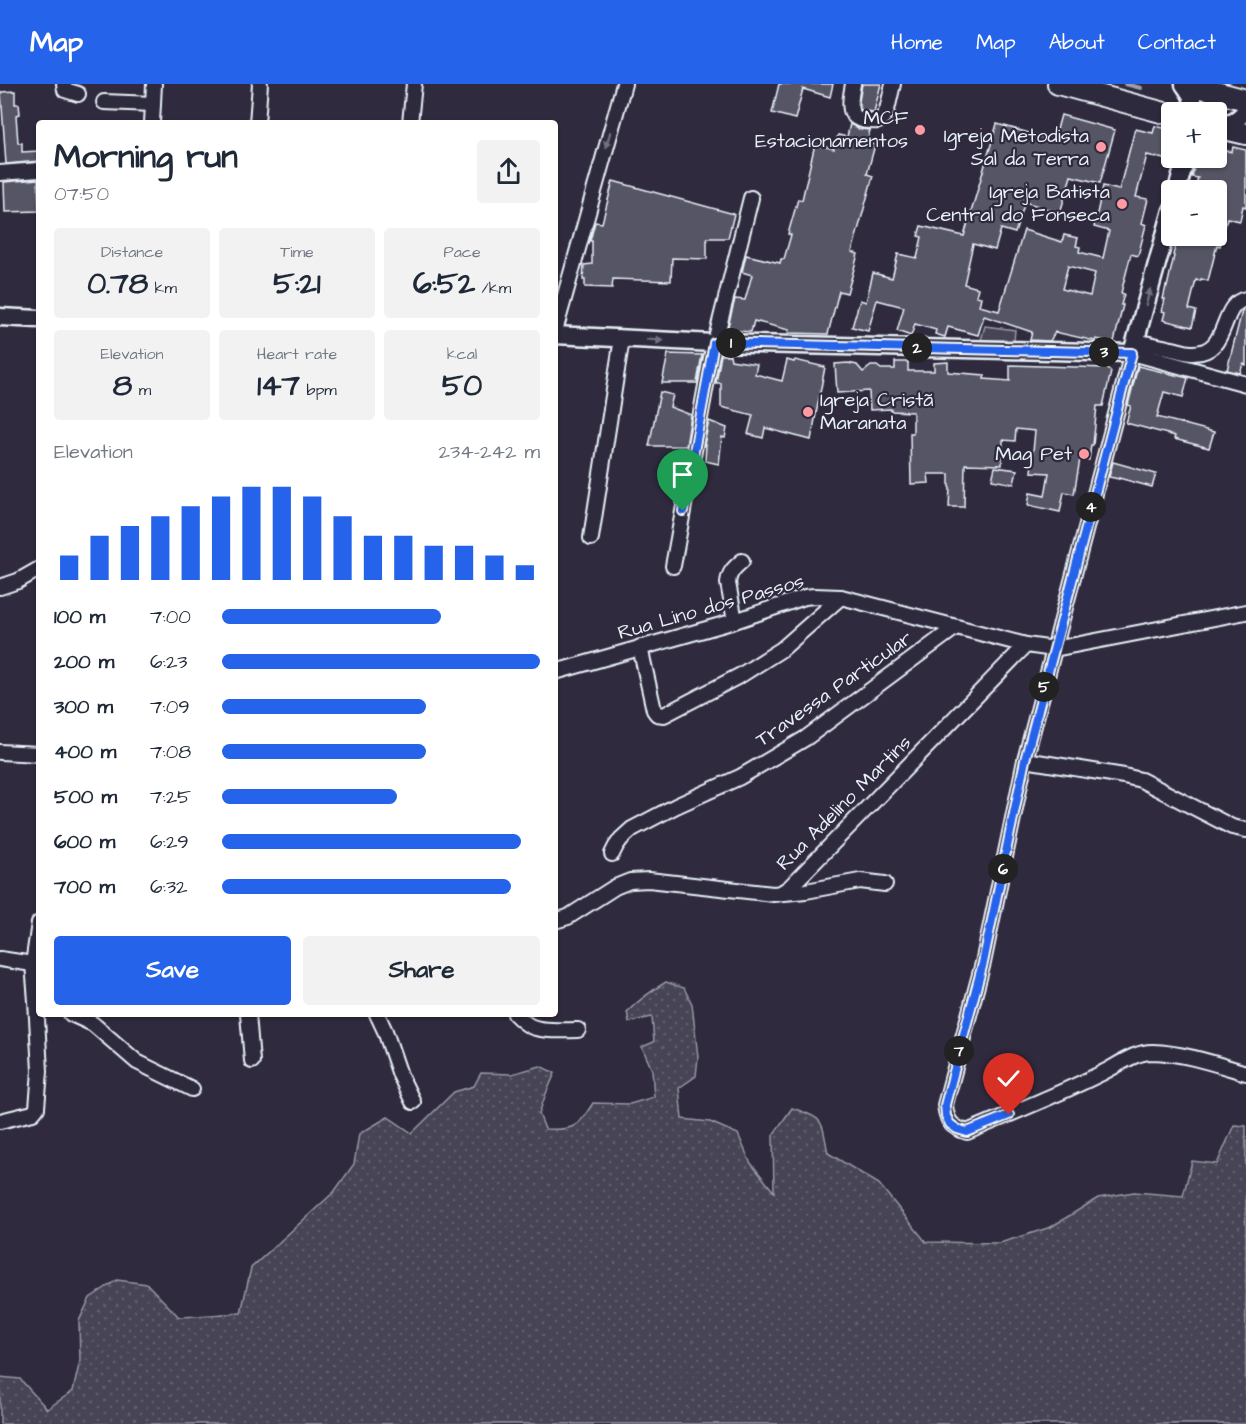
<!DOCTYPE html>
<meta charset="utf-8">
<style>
:root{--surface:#fff;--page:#f2f2f3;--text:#1f2937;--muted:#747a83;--accent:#2563eb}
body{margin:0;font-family:"Architects Daughter",sans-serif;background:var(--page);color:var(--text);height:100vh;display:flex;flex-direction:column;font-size:22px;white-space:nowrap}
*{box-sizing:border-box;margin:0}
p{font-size:20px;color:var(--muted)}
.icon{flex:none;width:33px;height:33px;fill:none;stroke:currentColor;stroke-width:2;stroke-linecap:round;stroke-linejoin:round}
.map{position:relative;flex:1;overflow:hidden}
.sheet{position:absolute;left:36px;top:36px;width:522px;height:897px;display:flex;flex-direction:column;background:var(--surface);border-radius:6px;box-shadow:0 2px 4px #0004}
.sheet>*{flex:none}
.buttons{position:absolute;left:1161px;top:18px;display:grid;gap:12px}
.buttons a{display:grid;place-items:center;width:66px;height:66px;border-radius:6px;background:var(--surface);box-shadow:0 2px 4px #0004;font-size:30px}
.pin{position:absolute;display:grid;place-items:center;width:51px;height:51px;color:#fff;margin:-62px -26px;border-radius:50% 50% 50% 0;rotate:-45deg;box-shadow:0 0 6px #0007}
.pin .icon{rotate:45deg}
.km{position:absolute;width:30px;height:30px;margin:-15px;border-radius:50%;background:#222;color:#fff;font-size:16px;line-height:30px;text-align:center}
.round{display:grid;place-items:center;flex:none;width:63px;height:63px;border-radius:6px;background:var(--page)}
.head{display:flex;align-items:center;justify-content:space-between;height:102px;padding:0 18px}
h1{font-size:33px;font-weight:700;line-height:45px}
.metrics{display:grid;grid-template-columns:repeat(3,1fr);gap:9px;height:102px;padding:6px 18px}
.metrics div{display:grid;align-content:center;border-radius:6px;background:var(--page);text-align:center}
.metrics b{font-size:30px;font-weight:700}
.metrics small{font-size:16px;font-weight:400}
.metrics p{font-size:16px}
.chart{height:168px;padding:12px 18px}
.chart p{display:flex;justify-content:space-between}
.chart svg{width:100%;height:108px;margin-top:6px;stroke:var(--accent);stroke-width:6}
.primary-button{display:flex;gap:12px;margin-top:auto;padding:12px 18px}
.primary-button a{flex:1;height:69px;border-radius:6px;background:var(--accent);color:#fff;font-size:24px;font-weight:700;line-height:69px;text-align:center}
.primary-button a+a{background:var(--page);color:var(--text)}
ul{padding:0 18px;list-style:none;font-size:20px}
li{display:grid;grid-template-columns:96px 72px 1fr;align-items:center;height:45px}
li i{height:15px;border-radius:8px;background:var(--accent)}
header{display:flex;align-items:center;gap:36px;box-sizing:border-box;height:84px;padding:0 30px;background:var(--accent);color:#fff}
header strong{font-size:28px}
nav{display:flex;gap:33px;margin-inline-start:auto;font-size:21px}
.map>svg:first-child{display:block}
.grass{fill:url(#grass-dots);stroke:#979aa6;stroke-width:1.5}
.pitch{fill:#464455;stroke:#979aa6;stroke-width:1.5}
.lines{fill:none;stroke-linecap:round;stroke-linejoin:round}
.stream{stroke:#9c9fab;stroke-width:4}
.building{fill:#575565;stroke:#e8f1f8;stroke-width:1.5;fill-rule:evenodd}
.minor-casing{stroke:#e8f1f8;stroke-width:18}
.major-casing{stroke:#e8f1f8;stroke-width:21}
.highway-casing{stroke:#e8f1f8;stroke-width:24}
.minor{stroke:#2f2a3d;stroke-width:14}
.major{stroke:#2f2a3d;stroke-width:16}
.highway{stroke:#2f2a3d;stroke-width:20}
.oneway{fill:#70707e}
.route-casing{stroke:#fff;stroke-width:12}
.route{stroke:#2563eb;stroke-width:8}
.poi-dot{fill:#ff9aa2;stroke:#2f2a3d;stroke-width:2}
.labels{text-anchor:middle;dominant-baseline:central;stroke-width:4.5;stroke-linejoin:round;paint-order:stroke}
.poi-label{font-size:20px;fill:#e8f1f8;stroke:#2f2a3d;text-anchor:end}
.street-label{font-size:20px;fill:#e8f1f8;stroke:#2f2a3d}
</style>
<header>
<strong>Map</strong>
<nav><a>Home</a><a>Map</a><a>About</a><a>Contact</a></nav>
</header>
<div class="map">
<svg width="1246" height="1340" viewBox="0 0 1246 1340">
<defs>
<pattern id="grass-dots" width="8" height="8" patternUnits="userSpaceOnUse" patternTransform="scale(1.5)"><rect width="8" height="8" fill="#464455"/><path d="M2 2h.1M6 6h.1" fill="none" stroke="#615f6e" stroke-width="1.8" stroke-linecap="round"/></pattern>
</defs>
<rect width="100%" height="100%" fill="#2f2a3d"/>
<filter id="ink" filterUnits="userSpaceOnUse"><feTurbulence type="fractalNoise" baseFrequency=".0167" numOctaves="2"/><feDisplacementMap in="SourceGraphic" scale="12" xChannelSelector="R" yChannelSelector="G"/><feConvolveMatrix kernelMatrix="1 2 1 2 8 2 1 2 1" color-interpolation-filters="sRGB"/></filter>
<g filter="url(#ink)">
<path class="grass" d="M666,898L684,904L692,920L698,973L696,992L679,1004L682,1035L710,1038L738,1050L750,1078L774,1108L773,1051L792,1024C826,1035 821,1036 828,1069L879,1100L926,1158L1000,1159L1051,1143L1098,1114L1134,1108L1183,1112L1192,1077L1217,1080L1234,1041L1246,1042V1340H0V1293L20,1295L47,1325L73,1307L80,1277L79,1237L90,1214L117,1196L147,1200L179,1233L241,1229L251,1184L334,1108L354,1080L359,1050L388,1033L412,1049L454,1008L474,1002L481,989L512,990L540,982L555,989L545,1012L539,1030L545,1045C574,1047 578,1043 593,1019L630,1020L654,1013L652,986L642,963L654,958L652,933L629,938L627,928C639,916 651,907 666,898Z"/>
<polygon class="pitch" points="985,242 1015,246 1014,257 981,256"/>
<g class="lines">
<polyline class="stream" points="1125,0 1141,4"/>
</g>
<g class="building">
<polygon points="779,0 833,0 830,13 803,5 795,35 772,29"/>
<polygon points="862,0 881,0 874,28 864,27 860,25 859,17"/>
<polygon points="15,7 15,20 19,20 20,30 16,31 18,59 22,59 22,68 39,67 39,77 6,80 1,8"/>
<path d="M1061,31L1115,46L1100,99L1071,92L1060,129L1025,118L1015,149L1001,145L995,166L973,160L964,200L978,204L976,212L981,213L979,222L999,227L1024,146L1062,158L1064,151L1078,154L1076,162L1080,163L1079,168L1103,174L1109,147L1094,143L1103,102L1119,106L1135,45L1153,49L1155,42L1172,46V77L1147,71L1136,113L1148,115L1142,139L1146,141L1138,172L1131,170L1121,209L1124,210L1121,221H1123L1114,258L1096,255L1095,257L1055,248L1050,257L1030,256L1032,248L984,232L978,251L948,243L945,253L935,250L936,246L915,240L911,252L897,247L904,223L877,216L868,247L852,243L860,216L866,218L873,189L892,194L898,170L917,174L922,153L918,152L921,142L964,152L997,40L1054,56ZM1068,182L1095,189L1090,212L1062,205Z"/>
<polygon points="850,40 859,45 870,46 867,59 875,61 867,90 873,92 852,168 858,170 852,192 847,209 839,207 828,250 788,249 789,246 754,237 751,248 727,246 735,215 745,216 752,191 742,188 746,171 780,179 781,175 784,175 791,151 788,150 798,115 802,116 815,60 834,65 838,51 847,53"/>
<polygon points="1233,63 1246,66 1246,123 1243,122 1240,137 1227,134 1220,162 1217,161 1208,197 1201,195 1200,197 1196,196 1189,225 1196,227 1192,243 1163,236 1165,228 1162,227 1165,215 1163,215 1166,202 1167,203 1174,172 1173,171 1178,152 1216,152 1216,106 1194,106 1198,94 1192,93 1196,74 1216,74 1216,65 1232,68"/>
<polygon points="38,95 39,127 5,128 4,98"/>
<polygon points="613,97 734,130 728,154 707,154 707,175 672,174 671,197 613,195 612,204 585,203 585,196 583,196 584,181 592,180 592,157 590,157 595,138 602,139"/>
<polygon points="1242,227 1246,227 1246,281 1243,280 1240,289 1227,286"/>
<polygon points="668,270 702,271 697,299 662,299"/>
<polygon points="721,271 730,271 731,276 757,280 755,290 782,297 787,276 794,278 795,276 825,283 811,356 765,344 763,354 748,350 753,331 721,323 721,299 716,299"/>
<polygon points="895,278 908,278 908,287 934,287 934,279 948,278 948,288 985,291 984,295 1010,297 1010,281 1107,284 1111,288 1103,322 1097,322 1093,361 1091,361 1089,376 1080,375 1074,410 1064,408 1060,428 1028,421 1030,409 1045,412 1049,389 1031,388 1035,347 1016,345 1015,357 1003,356 1002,381 965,380 964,423 949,423 950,404 949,403 949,390 928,390 929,399 911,400 910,349 913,349 913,328 891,327 891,325 870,326 869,307 837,309 835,280 848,279 857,281 863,288 871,282 877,282 881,285 895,285"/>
<polygon points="1138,282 1188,294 1183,313 1164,308 1157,333 1214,348 1209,364 1174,355 1175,352 1126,339 1131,322 1128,321"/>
<polygon points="660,308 673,311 670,323 691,331 686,362 649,362"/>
<polygon points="709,337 727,344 725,354 722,353 719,380 705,377 706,361 704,361"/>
<polygon points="1113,378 1156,390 1152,403 1119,394 1119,395 1109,393"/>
<polygon points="995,383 1017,386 1014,400 992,396"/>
</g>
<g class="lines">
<defs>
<g id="minor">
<polyline points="64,0 65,6 78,10"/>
<path d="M853,0C848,26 847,39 879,37L884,32L887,26L893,0"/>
<polyline points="104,18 153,20"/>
<polyline points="152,39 154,0"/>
<polyline points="257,39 260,0"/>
<polyline points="410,39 414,0"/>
<polyline points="0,89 39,86"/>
<polyline points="555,247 624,0"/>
<path d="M1136,257C1148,260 1160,262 1172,265C1178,266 1185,269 1191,269C1231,271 1218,220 1246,215"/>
<path d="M1246,300L1132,269L1025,676L983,879L945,1021C947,1038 951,1043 967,1048C1012,1029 1058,1011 1102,989C1117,982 1134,968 1152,968C1184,969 1216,980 1246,989"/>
<polyline points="591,454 622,254"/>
<polyline points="673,482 711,274 751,114"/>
<polyline points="0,503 18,497 39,485"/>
<path d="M735,537L728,499C729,488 734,484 742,477"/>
<polyline points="640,563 654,626 657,630 664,631 741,591 782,565 841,513"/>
<polyline points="555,588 735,537 805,513 814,512 841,513 1026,561 1054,565 1246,528"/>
<polyline points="0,668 39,670"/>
<polyline points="1025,676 1124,692 1141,696 1232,743 1246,746"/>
<polyline points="612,770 616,762 621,755 632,745 676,722 740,693 806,654 956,543"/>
<polyline points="781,809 789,804 1026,561"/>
<polyline points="555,837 568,833 615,803 630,797 649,796 773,810 806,807 860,797 885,800"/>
<polyline points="0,875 33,880"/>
<polyline points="71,930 93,940 137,978 192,1005"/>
<polyline points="248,930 252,977"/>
<polyline points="377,930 385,947 400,991 413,1018"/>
<path d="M515,930C519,934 524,939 530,942C542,948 565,946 578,946"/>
<polyline points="0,1037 33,1029 37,1024 40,987 36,917 33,880 39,839"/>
</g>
<g id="major">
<polyline points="1184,0 1191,11 1195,28"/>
<path d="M1216,39C1231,40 1237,37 1246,26"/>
<polyline points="1177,106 1186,74"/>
<polyline points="0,233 39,235"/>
<polyline points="555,251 714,259 1132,269 1172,126"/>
</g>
<g id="highway">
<polyline points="1058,0 1172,31"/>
<polyline points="1186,0 1246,16"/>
<polyline points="1216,43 1246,50"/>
</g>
</defs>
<use href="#minor" class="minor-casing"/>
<use href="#major" class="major-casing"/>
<use href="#highway" class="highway-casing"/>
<use href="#minor" class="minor"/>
<use href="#major" class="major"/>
<use href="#highway" class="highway"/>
</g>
<defs><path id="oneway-solid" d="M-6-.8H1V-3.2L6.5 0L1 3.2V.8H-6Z" transform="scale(1.5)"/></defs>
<g class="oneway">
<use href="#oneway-solid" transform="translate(608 56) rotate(106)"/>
<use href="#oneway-solid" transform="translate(1148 213) rotate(-75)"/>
<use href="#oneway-solid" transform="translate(655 256) rotate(4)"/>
</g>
</g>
<g class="lines" filter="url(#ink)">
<defs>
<polyline id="route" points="683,427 714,259 1132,269 1025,676 983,879 945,1021 946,1032 950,1040 957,1045 967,1048 1009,1031"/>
</defs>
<use href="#route" class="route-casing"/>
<use href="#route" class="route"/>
</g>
<g class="poi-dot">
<circle cx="920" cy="46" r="6"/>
<circle cx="1101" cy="63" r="6"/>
<circle cx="1122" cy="120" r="6"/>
<circle cx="808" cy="328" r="6"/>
<circle cx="1084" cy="370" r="6"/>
</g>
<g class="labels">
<g class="poi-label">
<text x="908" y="34">MCF<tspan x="908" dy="23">Estacionamentos</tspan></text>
<text x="1089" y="52">Igreja Metodista<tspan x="1089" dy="23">Sal da Terra</tspan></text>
<text x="1110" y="108">Igreja Batista<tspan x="1110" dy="23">Central do Fonseca</tspan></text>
<text x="820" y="316" text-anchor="start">Igreja Cristã<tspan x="820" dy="23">Maranata</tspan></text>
<text x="1072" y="370">Mag Pet</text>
</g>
<g class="street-label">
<text transform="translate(711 523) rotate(-16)">Rua Lino dos Passos</text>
<text transform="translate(834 605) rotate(-35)">Travessa Particular</text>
<text transform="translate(844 719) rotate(-45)">Rua Adelino Martins</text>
</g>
</g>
</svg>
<div class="buttons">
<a>+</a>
<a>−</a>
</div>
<div class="pin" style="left:683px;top:427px;background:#1e9e55"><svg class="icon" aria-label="arrive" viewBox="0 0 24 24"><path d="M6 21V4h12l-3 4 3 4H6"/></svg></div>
<div class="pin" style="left:1009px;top:1031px;background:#d93025"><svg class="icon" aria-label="check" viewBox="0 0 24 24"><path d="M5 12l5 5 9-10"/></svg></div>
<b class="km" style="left:731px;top:259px">1</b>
<b class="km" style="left:917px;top:264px">2</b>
<b class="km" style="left:1104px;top:268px">3</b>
<b class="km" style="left:1091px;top:423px">4</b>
<b class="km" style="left:1044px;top:603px">5</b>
<b class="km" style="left:1003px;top:785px">6</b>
<b class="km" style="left:959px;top:967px">7</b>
<section class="sheet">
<div class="head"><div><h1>Morning run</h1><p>07:50</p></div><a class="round"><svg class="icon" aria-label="share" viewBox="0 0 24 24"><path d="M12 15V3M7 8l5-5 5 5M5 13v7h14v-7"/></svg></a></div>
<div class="metrics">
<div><p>Distance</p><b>0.78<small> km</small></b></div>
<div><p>Time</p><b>5:21</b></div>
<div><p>Pace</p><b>6:52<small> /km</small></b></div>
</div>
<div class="metrics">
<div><p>Elevation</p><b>8<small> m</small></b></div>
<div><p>Heart rate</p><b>147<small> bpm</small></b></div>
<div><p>kcal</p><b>50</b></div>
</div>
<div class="chart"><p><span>Elevation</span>234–242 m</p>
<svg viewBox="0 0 160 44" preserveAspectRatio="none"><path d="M5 44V34M15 44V26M25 44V22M35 44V18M45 44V14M55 44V10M65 44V6M75 44V6M85 44V10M95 44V18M105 44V26M115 44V26M125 44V30M135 44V30M145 44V34M155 44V38"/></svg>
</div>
<ul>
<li><b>100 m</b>7:00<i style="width:69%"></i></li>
<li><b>200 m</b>6:23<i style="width:100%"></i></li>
<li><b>300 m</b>7:09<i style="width:64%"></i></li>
<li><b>400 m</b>7:08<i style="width:64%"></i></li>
<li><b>500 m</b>7:25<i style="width:55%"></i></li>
<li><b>600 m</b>6:29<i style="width:94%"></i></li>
<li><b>700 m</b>6:32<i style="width:91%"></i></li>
</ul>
<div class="primary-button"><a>Save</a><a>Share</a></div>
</section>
</div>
